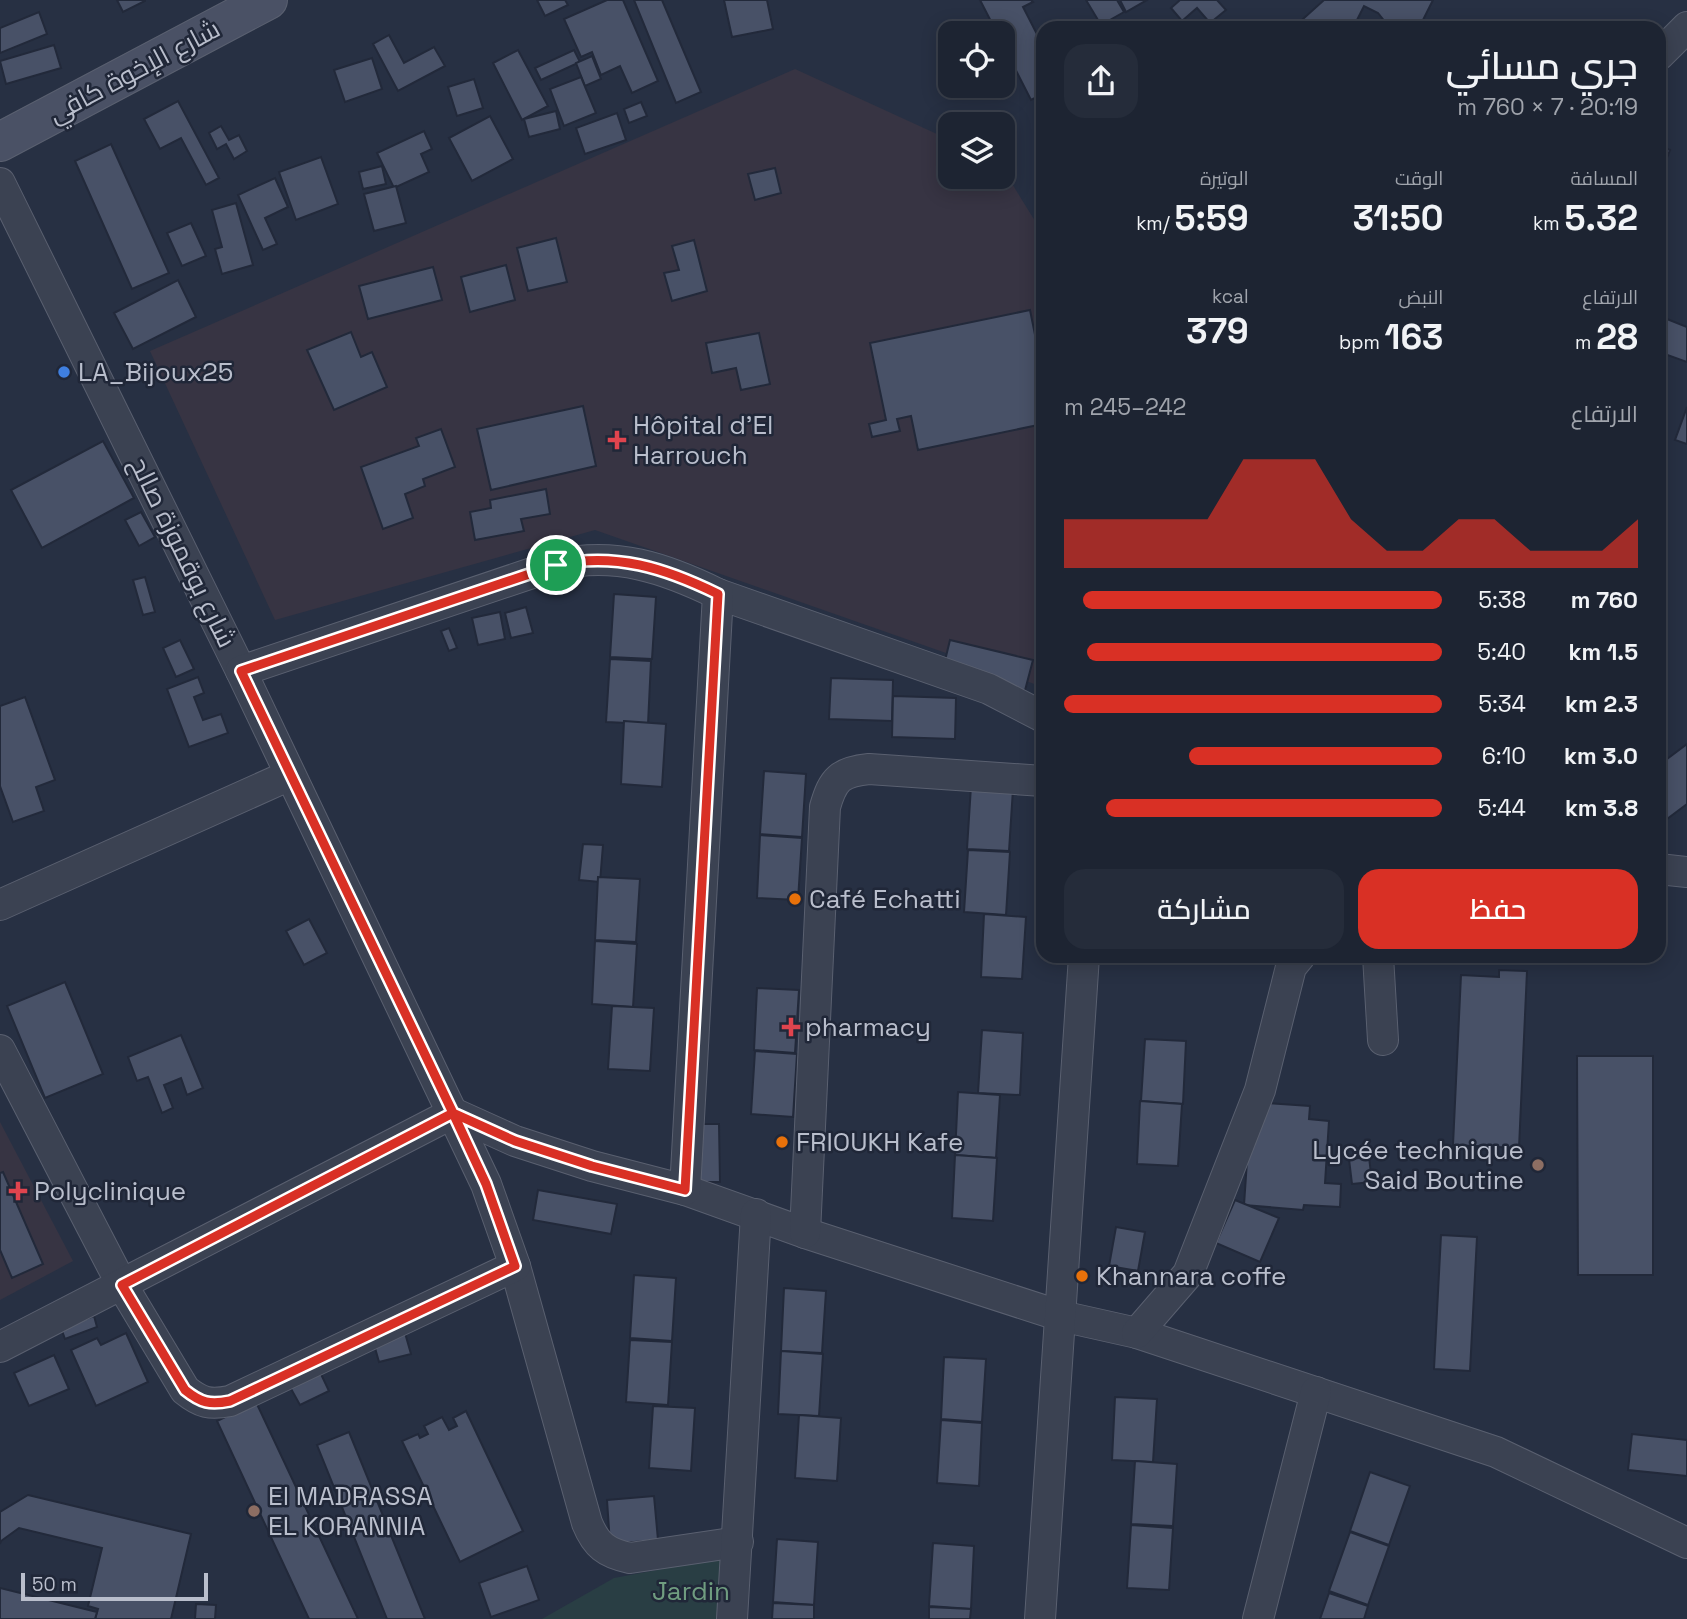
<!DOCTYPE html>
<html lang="ar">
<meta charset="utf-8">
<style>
:root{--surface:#1d2432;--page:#252c3a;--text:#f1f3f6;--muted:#a0a4ac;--line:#3b414d;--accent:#d93025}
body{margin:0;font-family:"Space Grotesk",Cairo,sans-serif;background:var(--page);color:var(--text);direction:rtl;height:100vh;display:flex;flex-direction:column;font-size:26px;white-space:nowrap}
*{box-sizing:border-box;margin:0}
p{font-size:23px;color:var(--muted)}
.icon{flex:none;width:38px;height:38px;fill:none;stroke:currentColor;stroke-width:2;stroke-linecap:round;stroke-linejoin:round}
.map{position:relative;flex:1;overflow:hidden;direction:ltr}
.side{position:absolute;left:1036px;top:21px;width:630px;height:942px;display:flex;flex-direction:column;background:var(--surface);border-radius:21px;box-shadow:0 4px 18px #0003,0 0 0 2px var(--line);direction:rtl}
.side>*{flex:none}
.controls{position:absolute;left:938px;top:21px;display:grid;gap:14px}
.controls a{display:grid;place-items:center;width:77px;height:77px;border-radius:14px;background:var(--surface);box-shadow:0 4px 18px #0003,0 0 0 2px var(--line);font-size:35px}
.scale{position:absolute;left:21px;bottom:18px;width:187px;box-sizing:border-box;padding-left:7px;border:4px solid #b9becc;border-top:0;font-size:19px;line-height:24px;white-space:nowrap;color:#b9becc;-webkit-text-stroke:5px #202738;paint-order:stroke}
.pin{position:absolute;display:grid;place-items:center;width:60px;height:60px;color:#fff;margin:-30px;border:4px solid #fff;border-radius:50%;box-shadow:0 2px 7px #0007}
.round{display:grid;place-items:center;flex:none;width:74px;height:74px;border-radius:21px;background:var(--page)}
.head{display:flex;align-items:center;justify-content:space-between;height:119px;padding:0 28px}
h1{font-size:38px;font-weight:600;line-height:52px}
.figures{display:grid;grid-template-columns:repeat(3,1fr);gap:10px;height:119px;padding:7px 28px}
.figures div{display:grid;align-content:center}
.figures b{font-size:35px;font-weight:600}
.figures small{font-size:19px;font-weight:400}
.figures p{font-size:19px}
.chart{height:196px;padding:14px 28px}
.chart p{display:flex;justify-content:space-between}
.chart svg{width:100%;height:126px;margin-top:7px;fill:var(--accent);opacity:.7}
.button{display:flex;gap:14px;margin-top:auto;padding:14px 28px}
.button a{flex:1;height:80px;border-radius:21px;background:var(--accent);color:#fff;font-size:28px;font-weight:600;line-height:80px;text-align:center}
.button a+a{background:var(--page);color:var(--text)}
ul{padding:0 28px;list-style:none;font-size:23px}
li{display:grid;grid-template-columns:112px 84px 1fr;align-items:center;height:52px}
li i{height:18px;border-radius:9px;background:var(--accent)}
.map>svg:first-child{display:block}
.medical{fill:#373443}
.green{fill:#293e44}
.building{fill:#485167;stroke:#22293a;stroke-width:2}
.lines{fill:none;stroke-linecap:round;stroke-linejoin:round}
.minor-casing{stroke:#5a6070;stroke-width:32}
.secondary-casing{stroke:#5a6070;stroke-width:40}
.minor{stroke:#3b4252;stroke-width:30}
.secondary{stroke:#4a5165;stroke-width:38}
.route-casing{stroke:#fff;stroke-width:14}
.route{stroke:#d93025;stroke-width:9}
.shop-dot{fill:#3f7fe0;stroke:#202738;stroke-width:2.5}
.health-dot{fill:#e0444e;stroke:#202738;stroke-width:2.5}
.food-dot{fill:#e8710a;stroke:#202738;stroke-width:2.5}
.education-dot{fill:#8d6e63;stroke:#202738;stroke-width:2.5}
.labels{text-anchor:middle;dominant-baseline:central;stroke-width:5;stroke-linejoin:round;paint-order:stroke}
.street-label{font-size:26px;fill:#b9becc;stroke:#202738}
.poi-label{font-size:26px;fill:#b9becc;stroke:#202738;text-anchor:start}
.park-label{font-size:26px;fill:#709d80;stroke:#202738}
</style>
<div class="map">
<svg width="1687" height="1619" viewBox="0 0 1687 1619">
<rect width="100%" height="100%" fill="#273043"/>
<g class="medical">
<polygon points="795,69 950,140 950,177 1003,177 1003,169 1043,234 1043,687 595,530 275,620 150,351"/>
<polygon points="0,1122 73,1261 0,1300"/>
</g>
<polygon class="green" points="722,1558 718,1619 542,1619 614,1578"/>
<g class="building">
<polygon points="117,0 145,0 145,1 123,12"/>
<polygon points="537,0 565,0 568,5 545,16"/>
<polygon points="607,0 623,0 658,81 632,93 620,66 601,75 592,52 581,57 564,19"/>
<polygon points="634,0 662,0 701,92 676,103"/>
<polygon points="724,0 767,0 773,29 732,37"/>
<polygon points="980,0 1031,0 1033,2 1023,7 1040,40 1043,39 1043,94 1031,100 1003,45 1003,33 997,33"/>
<polygon points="1086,0 1117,0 1124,12 1101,25"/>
<polygon points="1120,0 1147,0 1126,12"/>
<polygon points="1180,0 1217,0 1226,10 1210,23 1197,8 1182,21 1171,8"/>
<polygon points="1324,0 1433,0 1420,26 1409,21 1401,28 1390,28 1378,13 1364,6 1353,28 1293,28"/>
<polygon points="39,12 47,34 0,53 0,28"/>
<polygon points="389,35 404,63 434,47 445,66 398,91 373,44"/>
<polygon points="54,45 61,68 6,84 0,61"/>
<polygon points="518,50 548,106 522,120 493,63"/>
<polygon points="574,50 580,62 541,80 535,68"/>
<polygon points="592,56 601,79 585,86 576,63"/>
<polygon points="372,58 382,89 345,102 334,70"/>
<polygon points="581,77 596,113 564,126 550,89"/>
<polygon points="474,79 483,108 457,116 448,87"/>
<polygon points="178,101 219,178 206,185 181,138 160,149 144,119"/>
<polygon points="641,102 647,116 629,123 624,109"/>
<polygon points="556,111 560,129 529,137 524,119"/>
<polygon points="617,113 626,140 585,154 576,128"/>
<polygon points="490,116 513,159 472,181 449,138"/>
<polygon points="221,126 229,140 239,135 247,151 234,159 226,144 217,149 209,133"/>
<polygon points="424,131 432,149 421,154 429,172 394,188 377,153"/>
<polygon points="111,144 169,273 132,289 75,161"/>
<polygon points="1659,145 1670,150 1659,178"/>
<polygon points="321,157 338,204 296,220 279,172"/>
<polygon points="382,166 386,184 363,189 359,172"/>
<polygon points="775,168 781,193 755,200 748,174"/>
<polygon points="275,178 288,207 265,218 277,244 263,250 238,195"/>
<polygon points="396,186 406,223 374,231 364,194"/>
<polygon points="236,203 253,265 222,274 215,249 222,247 212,210"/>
<polygon points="191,223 206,256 182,266 167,233"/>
<polygon points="556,238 567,282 528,291 517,248"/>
<polygon points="694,240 707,291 672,301 664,273 679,270 672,246"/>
<polygon points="506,265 515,300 470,312 461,277"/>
<polygon points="433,267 442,300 368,319 359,286"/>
<polygon points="178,280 196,317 133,349 114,313"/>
<polygon points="1030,310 1043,374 1043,424 918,450 911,416 897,419 900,431 872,437 869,424 886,420 870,343"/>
<polygon points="1662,317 1687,327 1687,362 1659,352 1659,327"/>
<polygon points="351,332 361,357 372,352 387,387 334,410 307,350"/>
<polygon points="759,333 770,384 741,390 736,368 712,373 706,343"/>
<polygon points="583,406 596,466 491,490 477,429"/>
<polygon points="1687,407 1687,444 1675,440"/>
<polygon points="441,429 455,467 423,479 425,486 405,494 413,518 383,529 361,467 419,446 416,438"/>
<polygon points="103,441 134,498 42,548 11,490"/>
<polygon points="546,489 550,514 521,519 524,531 475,540 470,512 491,508 490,500"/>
<polygon points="1043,495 1043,528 1037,496"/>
<polygon points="141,512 155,537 139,546 125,520"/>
<polygon points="145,577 155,612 143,615 133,580"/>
<polygon points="614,594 656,597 652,659 610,657"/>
<polygon points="526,607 533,633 511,638 505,613"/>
<polygon points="500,612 505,639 478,645 472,618"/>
<polygon points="449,628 457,648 449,651 441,631"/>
<polygon points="180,640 194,669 176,677 163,648"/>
<polygon points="950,640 1033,660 1023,698 941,677"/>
<polygon points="610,659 651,661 648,724 606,722"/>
<polygon points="198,677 204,693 194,697 203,720 221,714 228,733 189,747 167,689"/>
<polygon points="831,678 893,680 892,721 829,719"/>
<polygon points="893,696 956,698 955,739 892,737"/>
<polygon points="25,697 55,780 36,787 44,811 13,822 0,786 0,706"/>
<polygon points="624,721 666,724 662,787 621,784"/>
<polygon points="1687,744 1687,804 1659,825 1659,765"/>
<polygon points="764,771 806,774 802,837 760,834"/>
<polygon points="971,786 1013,789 1009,851 967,849"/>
<polygon points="760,835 802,838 798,900 757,898"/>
<polygon points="583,844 603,845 600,882 579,880"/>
<polygon points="968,850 1010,852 1006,915 964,912"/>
<polygon points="598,877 640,879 636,942 595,940"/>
<polygon points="984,914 1026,917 1022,979 981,977"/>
<polygon points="309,919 327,953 304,965 286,931"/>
<polygon points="595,941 637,944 633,1007 592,1004"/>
<polygon points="1499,970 1527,971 1519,1148 1453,1145 1461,975 1499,977"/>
<polygon points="65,982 103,1074 45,1098 7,1006"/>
<polygon points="757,988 799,990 795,1053 754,1050"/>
<polygon points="612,1006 654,1008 650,1071 608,1069"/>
<polygon points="982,1030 1023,1033 1020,1095 978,1093"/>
<polygon points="181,1035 203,1088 187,1095 181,1078 164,1085 173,1108 162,1113 148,1077 137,1081 128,1057"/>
<polygon points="1145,1039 1186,1041 1183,1104 1141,1101"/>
<polygon points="755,1051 797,1054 793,1117 751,1114"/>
<polygon points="1577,1056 1653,1056 1653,1275 1578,1275"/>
<polygon points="958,1092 1000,1095 996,1158 955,1155"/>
<polygon points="1140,1101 1182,1104 1178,1166 1137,1164"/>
<polygon points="1251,1102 1310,1106 1309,1119 1329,1121 1325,1183 1341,1184 1340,1207 1304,1205 1303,1210 1244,1205"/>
<polygon points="695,1124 719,1124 720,1182 696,1182"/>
<polygon points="955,1155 997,1158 993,1221 952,1218"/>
<polygon points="1369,1157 1372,1182 1352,1184 1349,1159"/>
<polygon points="3,1172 43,1264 12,1278 0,1250 0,1173"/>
<polygon points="538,1190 617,1204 611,1234 533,1220"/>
<polygon points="1235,1200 1279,1218 1260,1262 1216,1243"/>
<polygon points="1116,1227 1145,1232 1138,1271 1109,1266"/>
<polygon points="1441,1235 1477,1237 1470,1371 1434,1369"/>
<polygon points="634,1275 676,1278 672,1341 630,1338"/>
<polygon points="784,1288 826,1291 822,1353 781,1351"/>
<polygon points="94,1316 97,1327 65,1339 61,1328"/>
<polygon points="126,1333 148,1382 96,1406 71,1350 97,1338 101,1345"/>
<polygon points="405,1333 411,1354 379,1362 373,1341"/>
<polygon points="630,1340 672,1342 668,1405 626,1402"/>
<polygon points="781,1351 823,1354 819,1416 778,1414"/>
<polygon points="54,1355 69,1389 29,1406 14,1373"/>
<polygon points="944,1357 986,1359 982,1422 941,1419"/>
<polygon points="320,1372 329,1391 300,1405 290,1387"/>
<polygon points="1115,1397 1157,1399 1153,1462 1112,1460"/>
<polygon points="256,1402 358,1619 309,1619 217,1421"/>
<polygon points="653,1406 695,1408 691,1471 649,1468"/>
<polygon points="466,1411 523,1531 460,1562 402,1441 418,1434 420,1438 428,1434 424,1426 442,1417 449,1430 457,1426 453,1418"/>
<polygon points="799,1415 841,1418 837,1481 795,1478"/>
<polygon points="941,1420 982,1423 979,1486 937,1483"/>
<polygon points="349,1432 425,1619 387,1619 317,1445"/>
<polygon points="1632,1434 1687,1440 1687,1476 1628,1470"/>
<polygon points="1135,1461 1177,1464 1173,1526 1131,1524"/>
<polygon points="1370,1472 1410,1486 1389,1545 1350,1531"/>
<polygon points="28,1495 191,1534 171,1619 95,1619 98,1609 88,1606 102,1548 19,1528 1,1541 0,1544 0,1512"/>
<polygon points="654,1496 658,1540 610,1544 607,1500"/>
<polygon points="1131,1525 1173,1528 1169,1590 1127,1588"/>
<polygon points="1350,1532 1389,1546 1368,1605 1329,1591"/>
<polygon points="777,1539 818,1542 814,1605 773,1602"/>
<polygon points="933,1543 974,1546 971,1609 929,1606"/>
<polygon points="527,1566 539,1600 491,1617 479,1583"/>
<polygon points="0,1588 97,1612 95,1619 0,1619"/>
<polygon points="1329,1593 1368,1606 1364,1619 1320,1619"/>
<polygon points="773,1603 814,1605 814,1619 772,1619"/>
<polygon points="196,1604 216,1605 215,1619 195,1619"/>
<polygon points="929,1607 971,1609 970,1619 929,1619"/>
</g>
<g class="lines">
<defs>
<g id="minor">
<polyline points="1659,55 1687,27"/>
<path d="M0,183L241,671L486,1184L515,1266L587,1523C596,1545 606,1553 630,1558L738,1542"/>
<path d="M241,671L556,565C615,551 665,568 718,594L989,689L1043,717"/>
<polyline points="1659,869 1687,872"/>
<polyline points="0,905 290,775"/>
<polyline points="1378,956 1383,1040"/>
<path d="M0,1050L122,1285L185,1390C201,1403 210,1405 230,1401L515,1266"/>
<polyline points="453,1113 515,1141 592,1166 685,1190 805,1233 1061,1316 1137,1333 1496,1452 1687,1543"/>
<polyline points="685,1190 718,594"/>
<path d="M805,1233L825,807C833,779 840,772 869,769L1043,781"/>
<polyline points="1137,1333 1188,1274 1260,1090 1291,967 1300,956"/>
<polyline points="0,1347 453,1113"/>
<polyline points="732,1619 756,1214"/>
<polyline points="1040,1619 1084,956"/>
<polyline points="1258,1619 1316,1392"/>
</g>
<polyline id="secondary" points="0,142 268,0"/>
</defs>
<use href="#minor" class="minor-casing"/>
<use href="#secondary" class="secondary-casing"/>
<use href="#minor" class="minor"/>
<use href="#secondary" class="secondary"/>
</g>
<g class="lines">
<defs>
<path id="route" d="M556,565L241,671L453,1113L122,1285L185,1390C201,1403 210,1405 230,1401L515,1266L486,1184L453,1113L515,1141L592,1166L685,1190L718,594C665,568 615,552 556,565"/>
</defs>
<use href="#route" class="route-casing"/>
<use href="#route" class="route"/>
</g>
<circle class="shop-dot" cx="64" cy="372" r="7"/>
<g class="health-dot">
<path d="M613.5 429.5h7v7h7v7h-7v7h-7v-7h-7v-7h7z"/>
<path d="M787.5 1016.5h7v7h7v7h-7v7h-7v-7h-7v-7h7z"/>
<path d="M14.5 1180.5h7v7h7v7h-7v7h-7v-7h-7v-7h7z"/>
</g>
<g class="food-dot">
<circle cx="795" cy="899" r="7"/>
<circle cx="782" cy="1142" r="7"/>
<circle cx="1082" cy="1276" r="7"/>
</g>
<g class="education-dot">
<circle cx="1538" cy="1165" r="7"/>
<circle cx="254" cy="1511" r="7"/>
</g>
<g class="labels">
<g class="street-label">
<text transform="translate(134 71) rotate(-28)">شارع الإخوة كافي</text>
<text transform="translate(183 552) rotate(64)">شارع بوقموزة صالح</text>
</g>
<g class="poi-label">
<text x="78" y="372">LA_Bijoux25</text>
<text x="633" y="425">Hôpital d'El<tspan x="633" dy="30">Harrouch</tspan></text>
<text x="809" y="899">Café Echatti</text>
<text x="805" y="1027">pharmacy</text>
<text x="796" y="1142">FRIOUKH Kafe</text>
<text x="1524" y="1150" text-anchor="end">Lycée technique<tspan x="1524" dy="30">Said Boutine</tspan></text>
<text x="34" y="1191">Polyclinique</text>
<text x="1096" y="1276">Khannara coffe</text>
<text x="268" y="1496">El MADRASSA<tspan x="268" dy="30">EL KORANNIA</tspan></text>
</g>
<g class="park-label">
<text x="691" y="1591">Jardin</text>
</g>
</g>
</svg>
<div class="controls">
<a><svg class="icon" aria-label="locate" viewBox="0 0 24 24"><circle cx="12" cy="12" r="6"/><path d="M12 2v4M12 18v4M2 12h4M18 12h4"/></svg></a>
<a><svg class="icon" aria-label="layers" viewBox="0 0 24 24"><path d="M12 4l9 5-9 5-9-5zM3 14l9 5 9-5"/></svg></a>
</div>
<div class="scale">50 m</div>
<div class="pin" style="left:556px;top:565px;background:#1e9e55"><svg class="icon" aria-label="arrive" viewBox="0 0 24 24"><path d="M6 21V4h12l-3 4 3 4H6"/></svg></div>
<section class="side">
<div class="head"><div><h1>جري مسائي</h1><p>20:19 · 7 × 760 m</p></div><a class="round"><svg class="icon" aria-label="share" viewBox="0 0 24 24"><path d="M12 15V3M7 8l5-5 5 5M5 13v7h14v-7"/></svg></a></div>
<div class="figures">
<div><p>المسافة</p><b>5.32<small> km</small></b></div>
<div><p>الوقت</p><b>31:50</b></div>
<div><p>الوتيرة</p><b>5:59<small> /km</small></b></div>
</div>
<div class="figures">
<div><p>الارتفاع</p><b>28<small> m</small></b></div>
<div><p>النبض</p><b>163<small> bpm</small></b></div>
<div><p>kcal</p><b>379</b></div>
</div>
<div class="chart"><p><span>الارتفاع</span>242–245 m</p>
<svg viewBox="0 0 160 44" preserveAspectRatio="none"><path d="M0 44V27L10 27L20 27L30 27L40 27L50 6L60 6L70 6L80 27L90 38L100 38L110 27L120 27L130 38L140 38L150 38L160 27V44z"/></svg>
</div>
<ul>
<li><b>760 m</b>5:38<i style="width:95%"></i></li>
<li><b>1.5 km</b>5:40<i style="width:94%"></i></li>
<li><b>2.3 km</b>5:34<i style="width:100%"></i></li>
<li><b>3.0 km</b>6:10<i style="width:67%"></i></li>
<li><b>3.8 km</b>5:44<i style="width:89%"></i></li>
</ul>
<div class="button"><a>حفظ</a><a>مشاركة</a></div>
</section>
</div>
